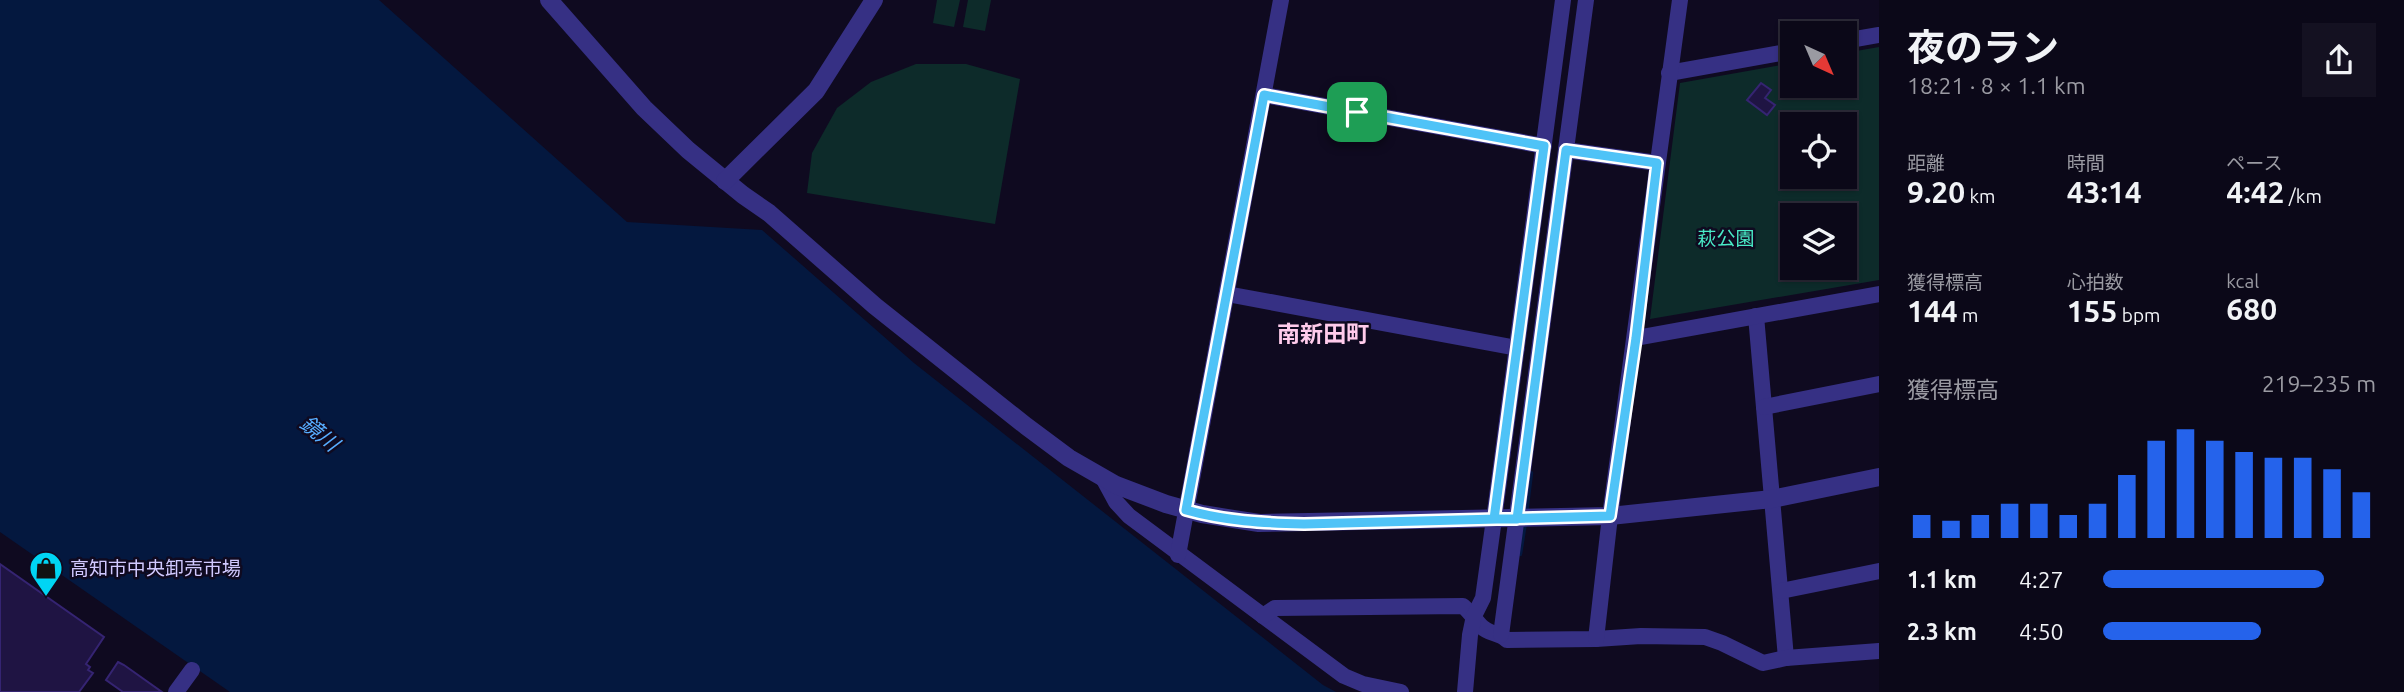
<!DOCTYPE html>
<html lang="ja">
<meta charset="utf-8">
<style>
:root{--surface:#0b0818;--page:#141121;--text:#f1f3f6;--muted:#9a9aa2;--line:#2b2937;--accent:#2563eb}
body{margin:0;font-family:Ubuntu,"Noto Sans JP",sans-serif;background:var(--page);color:var(--text);height:100vh;display:flex;flex-direction:column;font-size:26px;white-space:nowrap}
*{box-sizing:border-box;margin:0}
p{font-size:23px;color:var(--muted)}
.icon{flex:none;width:38px;height:38px;fill:none;stroke:currentColor;stroke-width:2;stroke-linecap:round;stroke-linejoin:round}
.map{position:relative;flex:1;overflow:hidden}
.details{display:flex;flex-direction:column;background:var(--surface);width:525px}
.details>*{flex:none}
.needle{width:46px;rotate:136deg}
.controls{position:absolute;left:1780px;top:21px;display:grid;gap:14px}
.controls a{display:grid;place-items:center;width:77px;height:77px;border-radius:0px;background:var(--surface);box-shadow:0 2px 5px #0004,0 0 0 2px var(--line);font-size:35px}
.pin{position:absolute;display:grid;place-items:center;width:60px;height:60px;color:#fff;margin:-30px;border-radius:14px;box-shadow:0 4px 10px #0006}
.round{display:grid;place-items:center;flex:none;width:74px;height:74px;border-radius:0px;background:var(--page)}
.headline{display:flex;align-items:center;justify-content:space-between;height:119px;padding:0 28px}
h1{font-size:38px;font-weight:700;line-height:52px}
.metrics{display:grid;grid-template-columns:repeat(3,1fr);gap:10px;height:119px;padding:7px 28px}
.metrics div{display:grid;align-content:center}
.metrics b{font-size:30px;font-weight:700}
.metrics small{font-size:19px;font-weight:400}
.metrics p{font-size:19px}
.chart{height:196px;padding:14px 28px}
.chart p{display:flex;justify-content:space-between}
.chart svg{width:100%;height:126px;margin-top:7px;stroke:var(--accent);stroke-width:6}
ul{padding:0 28px;list-style:none;font-size:23px}
li{display:grid;grid-template-columns:112px 84px 1fr;align-items:center;height:52px}
li i{height:18px;border-radius:9px;background:var(--accent)}
main{display:flex;flex:1;min-height:0}
.map>svg:first-child{display:block}
.green{fill:#0d2b2a;fill-rule:evenodd}
.water{fill:#04183f}
.lines{fill:none;stroke-linecap:round;stroke-linejoin:round}
.stream{stroke:#04183f;stroke-width:4.5}
.building{fill:#1f1443;stroke:#352472;stroke-width:2}
.minor{stroke:#363084;stroke-width:16}
.tertiary{stroke:#363084;stroke-width:18}
.route-casing{stroke:#fff;stroke-width:14}
.route{stroke:#4fc3f7;stroke-width:9}
.labels{text-anchor:middle;dominant-baseline:central;stroke-width:5;stroke-linejoin:round;paint-order:stroke}
.park-label{font-size:19px;fill:#49ebc7;stroke:#0f0a20}
.poi-label{font-size:19px;fill:#d1c9ff;stroke:#0f0a20;text-anchor:start}
.water-label{font-size:21px;font-style:italic;fill:#57adff;stroke:#0f0a20}
.quarter-label{font-size:23px;font-weight:bold;fill:#ffcbeb;stroke:#0f0a20}
</style>
<main>
<div class="map">
<svg width="1879" height="692" viewBox="0 0 1879 692">
<rect width="100%" height="100%" fill="#0f0a20"/>
<g class="green">
<polygon points="937,0 960,0 954,27 933,23"/>
<polygon points="968,0 991,0 985,31 963,27"/>
<path d="M1879,47V280L1650,319L1680,83L1792,63V86H1844L1845,53ZM1792,124H1844V177H1792ZM1792,215H1844V268H1792Z"/>
<polygon points="916,64 966,64 1020,79 995,224 807,193 812,153 837,108 871,82"/>
</g>
<polygon class="water" points="0,0 379,0 627,222 762,230 914,363 1323,685 1336,692 230,692 0,532"/>
<g class="lines">
<g class="stream">
<polyline points="1526,513 1531,473"/>
<polyline points="1520,554 1525,522"/>
</g>
</g>
<g class="building">
<polygon points="1761,83 1771,90 1765,98 1775,105 1767,115 1747,100"/>
<polygon points="0,564 104,637 86,664 90,667 88,670 93,673 79,692 0,692"/>
<polygon points="118,662 124,665 162,692 123,692 106,680"/>
</g>
<g class="lines">
<g class="minor">
<polyline points="1844,41 1879,35"/>
<polyline points="1669,73 1792,51"/>
<polyline points="1264,95 1544,146"/>
<polyline points="1566,150 1657,163"/>
<polyline points="1227,294 1517,348"/>
<polyline points="1756,316 1786,658"/>
<polyline points="1636,338 1879,294"/>
<polyline points="1764,407 1879,384"/>
<polyline points="1103,478 1116,502 1129,516 1344,676 1363,684 1401,692"/>
<polyline points="1178,555 1281,0"/>
<polyline points="1781,591 1879,571"/>
<path d="M1263,616L1275,608L1463,606C1470,612 1475,620 1482,627C1489,634 1500,633 1507,640L1596,639L1641,636L1705,637L1722,643L1763,663L1786,658L1879,651"/>
<polyline points="1501,635 1586,0"/>
<polyline points="1596,639 1610,516 1680,0"/>
<polyline points="176,692 192,670"/>
<polyline points="1465,692 1470,635 1474,616 1483,598 1494,519 1563,0"/>
</g>
<g class="tertiary">
<polyline points="549,0 644,108 688,150 743,195 769,213 875,306 1026,426 1069,458 1116,485 1166,504 1202,514 1259,523 1610,516 1772,499 1879,477"/>
<polyline points="725,181 816,91 874,0"/>
</g>
</g>
<g class="lines">
<defs>
<path id="route" d="M1357,112L1264,95L1186,510C1225,521 1263,523 1304,524L1610,516L1636,338L1657,163L1566,150L1517,519H1494L1544,146L1357,112"/>
</defs>
<use href="#route" class="route-casing"/>
<use href="#route" class="route"/>
</g>
<defs>
<symbol id="shop-pin" viewBox="-11 -11 22 30"><path d="M0 17L-7.5 6A9.5 9.5 0 1 1 7.5 6Z" fill="#00d5f4" stroke="#0f0a20"/><path d="M-5-2.5h2.3a2.7 3.5 0 0 1 5.4 0H5L5.5 6h-11ZM-1.5-2.5h3a1.5 2.3 0 0 0-3 0Z" fill="#111"/></symbol>
</defs>
<g fill-rule="evenodd">
<use href="#shop-pin" x="27" y="549" width="38" height="52"/>
</g>
<g class="labels">
<g class="park-label">
<text x="1726" y="238">萩公園</text>
</g>
<g class="poi-label">
<text x="70" y="568">高知市中央卸売市場</text>
</g>
<g class="water-label">
<text transform="translate(320 433) rotate(39)">鏡川</text>
</g>
<g class="quarter-label">
<text x="1323" y="333">南新田町</text>
</g>
</g>
</svg>
<div class="controls">
<a><svg class="needle" viewBox="-14 -14 28 28"><path d="M0-13l5 13h-10z" fill="#e53935"/><path d="M0 13l5-13h-10z" fill="#9a9aa2"/></svg></a>
<a><svg class="icon" aria-label="locate" viewBox="0 0 24 24"><circle cx="12" cy="12" r="6"/><path d="M12 2v4M12 18v4M2 12h4M18 12h4"/></svg></a>
<a><svg class="icon" aria-label="layers" viewBox="0 0 24 24"><path d="M12 4l9 5-9 5-9-5zM3 14l9 5 9-5"/></svg></a>
</div>
<div class="pin" style="left:1357px;top:112px;background:#1e9e55"><svg class="icon" aria-label="arrive" viewBox="0 0 24 24"><path d="M6 21V4h12l-3 4 3 4H6"/></svg></div>
</div>
<section class="details">
<div class="headline"><div><h1>夜のラン</h1><p>18:21 · 8 × 1.1 km</p></div><a class="round"><svg class="icon" aria-label="share" viewBox="0 0 24 24"><path d="M12 15V3M7 8l5-5 5 5M5 13v7h14v-7"/></svg></a></div>
<div class="metrics">
<div><p>距離</p><b>9.20<small> km</small></b></div>
<div><p>時間</p><b>43:14</b></div>
<div><p>ペース</p><b>4:42<small> /km</small></b></div>
</div>
<div class="metrics">
<div><p>獲得標高</p><b>144<small> m</small></b></div>
<div><p>心拍数</p><b>155<small> bpm</small></b></div>
<div><p>kcal</p><b>680</b></div>
</div>
<div class="chart"><p><span>獲得標高</span>219–235 m</p>
<svg viewBox="0 0 160 44" preserveAspectRatio="none"><path d="M5 44V36M15 44V38M25 44V36M35 44V32M45 44V32M55 44V36M65 44V32M75 44V22M85 44V10M95 44V6M105 44V10M115 44V14M125 44V16M135 44V16M145 44V20M155 44V28"/></svg>
</div>
<ul>
<li><b>1.1 km</b>4:27<i style="width:81%"></i></li>
<li><b>2.3 km</b>4:50<i style="width:58%"></i></li>
</ul>
</section>
</main>
